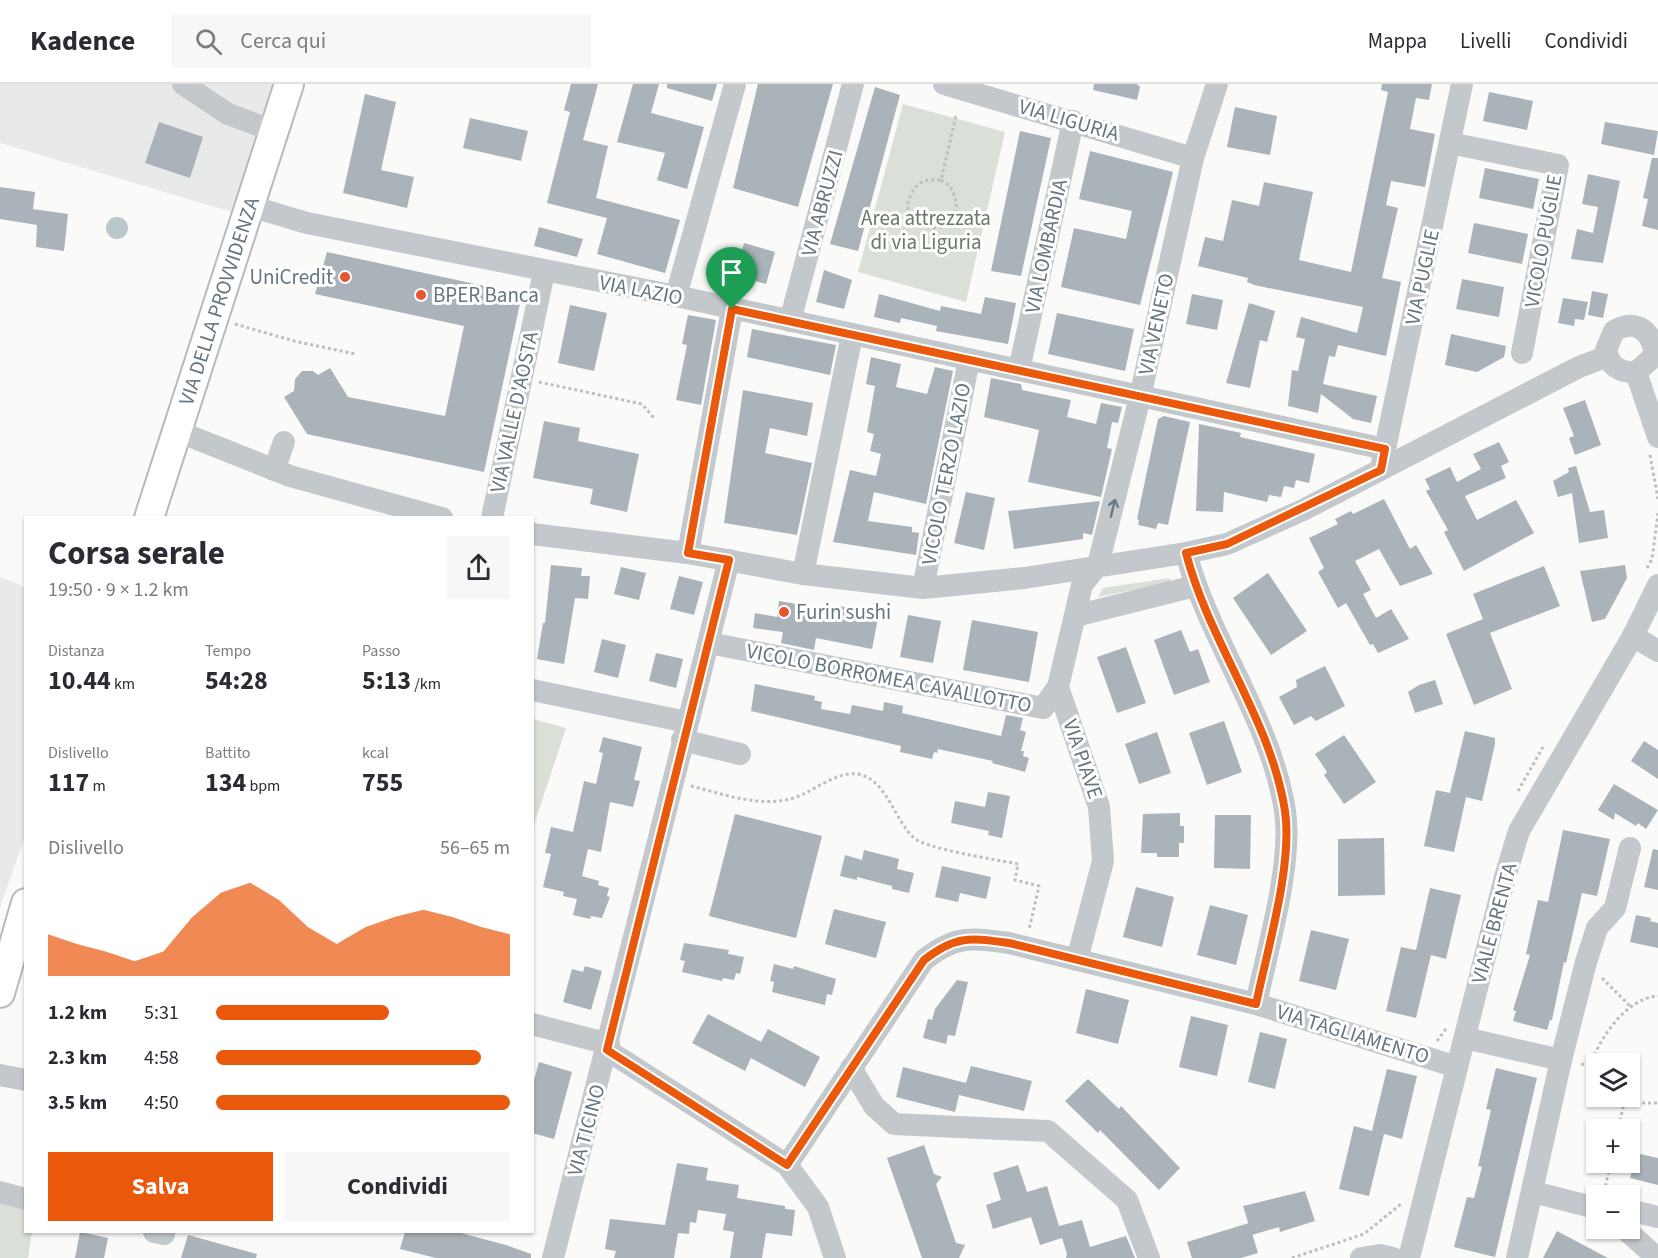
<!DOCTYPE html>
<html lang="it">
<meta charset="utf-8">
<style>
:root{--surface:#fff;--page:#f7f7f7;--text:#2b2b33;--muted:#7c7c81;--line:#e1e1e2;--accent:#ea580c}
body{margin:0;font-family:"Source Sans 3",sans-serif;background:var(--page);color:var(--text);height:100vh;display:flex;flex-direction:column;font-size:22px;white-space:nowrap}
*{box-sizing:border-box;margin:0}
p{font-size:20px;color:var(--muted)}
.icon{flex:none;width:33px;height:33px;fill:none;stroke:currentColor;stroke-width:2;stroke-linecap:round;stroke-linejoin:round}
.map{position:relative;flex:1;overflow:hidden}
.panel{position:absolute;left:24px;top:432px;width:510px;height:717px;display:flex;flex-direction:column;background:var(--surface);border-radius:0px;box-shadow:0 2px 4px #0004}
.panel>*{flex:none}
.fabs{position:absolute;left:1586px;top:969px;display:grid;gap:12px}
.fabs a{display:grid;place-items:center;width:54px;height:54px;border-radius:0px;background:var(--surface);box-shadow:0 2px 4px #0004;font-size:30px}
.pin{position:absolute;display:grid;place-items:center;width:51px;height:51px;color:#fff;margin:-62px -26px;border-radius:50% 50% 50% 0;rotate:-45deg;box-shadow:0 0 6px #0007}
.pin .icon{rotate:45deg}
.round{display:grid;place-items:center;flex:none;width:63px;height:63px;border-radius:0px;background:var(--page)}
.head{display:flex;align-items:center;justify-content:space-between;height:102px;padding:0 24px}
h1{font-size:33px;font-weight:700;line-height:45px}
.stats{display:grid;grid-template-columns:repeat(3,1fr);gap:9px;height:102px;padding:6px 24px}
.stats div{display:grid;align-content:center}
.stats b{font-size:26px;font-weight:700}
.stats small{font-size:16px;font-weight:400}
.stats p{font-size:16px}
.chart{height:168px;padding:12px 24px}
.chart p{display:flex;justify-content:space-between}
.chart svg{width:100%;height:108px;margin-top:6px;fill:var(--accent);opacity:.7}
.primary-button{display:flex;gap:12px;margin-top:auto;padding:12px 24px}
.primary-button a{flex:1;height:69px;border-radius:0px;background:var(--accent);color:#fff;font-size:24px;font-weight:700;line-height:69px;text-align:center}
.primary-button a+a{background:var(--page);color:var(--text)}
ul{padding:0 24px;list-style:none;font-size:20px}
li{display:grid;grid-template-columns:96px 72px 1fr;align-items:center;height:45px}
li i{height:15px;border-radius:8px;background:var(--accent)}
header{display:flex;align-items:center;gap:36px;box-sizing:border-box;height:84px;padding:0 30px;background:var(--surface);border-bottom:2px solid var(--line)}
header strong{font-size:28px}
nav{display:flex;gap:33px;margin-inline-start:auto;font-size:21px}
.search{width:420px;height:54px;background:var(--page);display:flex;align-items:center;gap:15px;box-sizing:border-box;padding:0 21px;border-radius:0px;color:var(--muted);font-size:22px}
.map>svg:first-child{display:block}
.built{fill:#e8e9e9}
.green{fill:#dadfd7}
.water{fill:#bbc7cb}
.building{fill:#aab3b9}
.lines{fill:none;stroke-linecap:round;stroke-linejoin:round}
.major-casing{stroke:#b5babe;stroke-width:32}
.path{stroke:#bbbfc2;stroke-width:3;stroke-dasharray:3 3;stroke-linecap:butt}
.minor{stroke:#c3c8cc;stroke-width:22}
.major{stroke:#fff;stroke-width:28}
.oneway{stroke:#6a7a87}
.route-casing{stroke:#fff;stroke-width:12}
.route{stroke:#ea580c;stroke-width:8}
.poi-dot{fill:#e4572e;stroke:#fff;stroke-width:2}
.labels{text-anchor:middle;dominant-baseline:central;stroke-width:6;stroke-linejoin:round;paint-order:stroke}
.street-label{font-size:21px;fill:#657683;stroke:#fff}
.park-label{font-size:21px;fill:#687a64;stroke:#fff}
.poi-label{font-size:21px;fill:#657683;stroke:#fff;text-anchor:start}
</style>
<header>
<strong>Kadence</strong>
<div class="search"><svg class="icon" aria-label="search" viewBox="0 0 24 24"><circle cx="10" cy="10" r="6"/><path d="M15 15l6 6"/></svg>Cerca qui</div>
<nav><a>Mappa</a><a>Livelli</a><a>Condividi</a></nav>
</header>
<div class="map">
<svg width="1658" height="1174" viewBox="0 0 1658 1174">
<rect width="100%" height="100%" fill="#fafaf8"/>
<g class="built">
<polygon points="0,0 275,0 232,128 0,59"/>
<polygon points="0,493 25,503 26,749 0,824"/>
</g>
<g class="green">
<polygon points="903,20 1005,48 966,218 858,188"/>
<polygon points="1169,494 1172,498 1098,513 1103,504"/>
<polygon points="533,635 566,644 533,744 532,635"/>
<polygon points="0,1117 25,1122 26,1148 32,1148 28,1174 0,1174"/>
</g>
<circle class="water" cx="117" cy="144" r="11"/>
<g class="building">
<polygon points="571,0 598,0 583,56 608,62 596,114 680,136 665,189 597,170 607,134 547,119 570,28 564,26"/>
<polygon points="633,0 659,0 651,29 704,43 687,105 657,96 665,69 617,58"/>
<polygon points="667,0 717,0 712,17 667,4"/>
<polygon points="758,0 833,0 798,123 733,104"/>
<polygon points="1094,0 1137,0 1140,3 1137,16 1093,6"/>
<polygon points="1382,0 1432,0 1429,16 1416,14 1410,45 1435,50 1425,103 1391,97 1386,121 1398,124 1382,194 1401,198 1386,272 1338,261 1335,273 1329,272 1323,300 1377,312 1371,339 1353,335 1321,310 1318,329 1288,322 1292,286 1298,287 1305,255 1296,253 1301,233 1357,249 1363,223 1254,201 1247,198 1248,194 1198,182 1205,153 1223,157 1232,116 1259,122 1264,98 1313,108 1299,176 1351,188 1388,8 1381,6"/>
<polygon points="875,3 900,11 858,167 830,160"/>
<polygon points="1489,8 1533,17 1527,46 1483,37"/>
<polygon points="365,10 396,18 381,86 414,93 407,124 343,109"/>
<polygon points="1235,23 1277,32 1270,71 1227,63"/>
<polygon points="470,34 528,47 521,77 463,64"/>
<polygon points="159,38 203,53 190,94 145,79"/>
<polygon points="1605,38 1658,47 1654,71 1601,60"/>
<polygon points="1020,47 1051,54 1021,192 991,187"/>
<polygon points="1090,67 1173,88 1140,221 1061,203 1074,144 1126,155 1132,127 1079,115"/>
<polygon points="1652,74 1658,74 1658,146 1642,142 1648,115 1643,114"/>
<polygon points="1485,84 1539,95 1533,125 1479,114"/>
<polygon points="1588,90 1620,97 1603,179 1571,175 1577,145 1593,149 1598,123 1582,120"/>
<polygon points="0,103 35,108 33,125 68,130 64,167 36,163 37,141 0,135"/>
<polygon points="1474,139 1528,150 1522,180 1468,169"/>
<polygon points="539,143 583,155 577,173 534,162"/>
<polygon points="744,159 775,168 766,200 735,191"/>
<polygon points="327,168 522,210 484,388 307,350 284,313 294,307 295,295 302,287 313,287 318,291 330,284 348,313 445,332 464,242 315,210"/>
<polygon points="824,186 852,196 844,225 816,218"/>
<polygon points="1462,195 1504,203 1499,233 1456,225"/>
<polygon points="1592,207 1608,210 1603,234 1588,231"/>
<polygon points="879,210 940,227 941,222 981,230 985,213 1016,219 1008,260 936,247 937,242 901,234 900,239 874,233"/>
<polygon points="1192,210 1223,216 1217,246 1186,240"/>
<polygon points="1563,214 1588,218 1584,236 1575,235 1574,242 1558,239"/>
<polygon points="1249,219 1275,227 1267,258 1260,256 1250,304 1226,299"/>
<polygon points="570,221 607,229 594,287 558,279"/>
<polygon points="1057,229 1134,245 1125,287 1048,270"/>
<polygon points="688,231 716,236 701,321 676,316 687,261 682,260"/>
<polygon points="752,245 836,261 830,291 747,273"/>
<polygon points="1451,250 1506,262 1504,273 1477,288 1445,281"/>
<polygon points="871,273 901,280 896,303 927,310 935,283 953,287 926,420 874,408 868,437 912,443 912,448 919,449 916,471 833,458 850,386 876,392 881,370 870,367 874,350 867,348 875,302 866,300"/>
<polygon points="991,294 1021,300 1022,306 1071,316 1067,333 1096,340 1101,319 1122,323 1118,339 1112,338 1107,364 1112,365 1101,413 1028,398 1039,346 984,333"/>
<polygon points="743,306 813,319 807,352 770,344 765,369 812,379 797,451 724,439"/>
<polygon points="1585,316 1601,361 1575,371 1569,354 1574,352 1563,324"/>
<polygon points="1164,332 1190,338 1168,441 1158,439 1156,445 1138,441 1139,436 1137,435 1158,335"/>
<polygon points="544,337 580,344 578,357 639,370 627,428 590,420 593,405 533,394"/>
<polygon points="1199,340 1241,349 1240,353 1315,370 1309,399 1296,396 1294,404 1284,402 1281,413 1269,411 1267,418 1224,408 1223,428 1196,427"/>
<polygon points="1499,358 1509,378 1501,382 1506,394 1465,412 1477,436 1516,416 1534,449 1464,487 1444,448 1448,446 1426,407 1430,405 1425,395 1450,383 1457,398 1481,385 1473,370"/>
<polygon points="1576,382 1590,428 1604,426 1608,454 1579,459 1572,409 1558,413 1553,397 1569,388 1568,384"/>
<polygon points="966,408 995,414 984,466 954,459"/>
<polygon points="1384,415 1410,465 1416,461 1433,490 1400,502 1379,465 1355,477 1371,506 1363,510 1376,534 1391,525 1409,555 1378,569 1373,560 1370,561 1346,519 1338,524 1318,488 1324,484 1309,454 1338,440 1335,435 1351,427 1353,430"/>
<polygon points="1100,417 1092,451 1083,449 1083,455 1014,465 1008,427"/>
<polygon points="551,481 582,484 581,492 590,492 588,515 575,514 564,580 537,575 543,539 545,539"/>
<polygon points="1625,481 1627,494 1605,535 1592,538 1580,487"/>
<polygon points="1544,482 1560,522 1490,549 1512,605 1474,621 1446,550 1483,535 1473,510"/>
<polygon points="621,483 646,489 639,516 614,510"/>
<polygon points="1268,489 1307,547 1271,571 1233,514"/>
<polygon points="679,492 703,498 694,531 670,525"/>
<polygon points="779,517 838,527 839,522 879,529 872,565 816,554 814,566 781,559 783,548 753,544 755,529 777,533"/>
<polygon points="908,531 941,537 933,579 900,573"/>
<polygon points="972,536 1038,548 1029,598 963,586"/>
<polygon points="1181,546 1190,568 1198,565 1210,598 1174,611 1154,556"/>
<polygon points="602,555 626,561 618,594 594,588"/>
<polygon points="1126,563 1146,619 1117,629 1097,573"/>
<polygon points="656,569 683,575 676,604 649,597"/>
<polygon points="1325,582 1345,622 1316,637 1311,632 1294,641 1279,613 1297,603 1296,596"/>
<polygon points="1435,596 1443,620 1415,629 1408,608 1419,601"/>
<polygon points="755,600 815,612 814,616 822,618 821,625 850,630 852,621 883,627 884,618 903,622 902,629 1001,652 1006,631 1023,634 1020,646 1026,648 1021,667 1024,667 1023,672 1029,674 1025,688 992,679 993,677 938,665 937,669 934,668 932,675 900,668 901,662 751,627"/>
<polygon points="1224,637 1242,688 1207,701 1189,649"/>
<polygon points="1465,647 1495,654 1495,660 1482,717 1466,713 1454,768 1424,762 1436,706 1450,709"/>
<polygon points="1157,648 1171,689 1139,700 1125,660"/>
<polygon points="1344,651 1376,698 1344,720 1324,691 1327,688 1315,670"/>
<polygon points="603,653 642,663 634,696 640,697 633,723 610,718 601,768 588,765 582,792 599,797 598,801 609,804 607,812 610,813 602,834 591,832 590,835 573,831 577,815 563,812 564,808 543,803 551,770 545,769 551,743 573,748 584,697 596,700 603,669 599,668"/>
<polygon points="1644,657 1658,666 1658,695 1631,677"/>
<polygon points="1614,700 1658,726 1646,745 1638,739 1636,742 1615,729 1614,736 1598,726"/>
<polygon points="988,708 1010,712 1002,754 988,751 989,747 951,739 955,717 985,723"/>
<polygon points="1180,729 1180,742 1184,742 1184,759 1179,759 1179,773 1157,773 1157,769 1141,769 1143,730"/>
<polygon points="735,730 822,752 796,854 709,832"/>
<polygon points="1215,731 1251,731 1250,785 1214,784"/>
<polygon points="1563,746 1610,755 1597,812 1582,809 1566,879 1564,878 1552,936 1550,936 1547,946 1513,937 1516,927 1513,926 1530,871 1526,870 1538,816 1548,818"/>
<polygon points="1384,754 1385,811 1338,812 1338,755"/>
<polygon points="1653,765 1658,766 1658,806 1644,803"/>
<polygon points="864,766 899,775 897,785 914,789 909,809 892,805 892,802 857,793 857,796 840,792 845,771 862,776"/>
<polygon points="942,782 991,793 986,815 960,809 958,818 935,813"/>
<polygon points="1136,803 1174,813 1162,863 1123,853"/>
<polygon points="1430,804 1461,811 1446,875 1431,871 1416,934 1386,927 1401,863 1416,866"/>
<polygon points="1210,821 1248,831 1236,881 1197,871"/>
<polygon points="834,825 886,838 876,874 825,860"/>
<polygon points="1636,831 1651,834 1650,837 1658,839 1658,864 1630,858"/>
<polygon points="1311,846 1349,855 1336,906 1299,897"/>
<polygon points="684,859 729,866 728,870 744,873 740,890 736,889 734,896 723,894 722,897 682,888 685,877 680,876"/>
<polygon points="774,880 793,885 794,882 836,895 832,911 827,910 825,921 772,908 774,898 770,897"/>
<polygon points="585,882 602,887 591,926 563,918 572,885 583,888"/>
<polygon points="957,896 968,898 955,952 948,951 946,960 923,954 928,935 932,936 935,925"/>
<polygon points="1086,905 1129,916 1118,960 1076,949"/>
<polygon points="708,930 761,958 768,945 820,973 805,1003 751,974 745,987 692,959"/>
<polygon points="1191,932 1228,941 1217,992 1179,983"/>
<polygon points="1260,948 1287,955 1275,1005 1248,998"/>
<polygon points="539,978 572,988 554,1055 532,1049 532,1004"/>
<polygon points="971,982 1032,997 1024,1027 959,1011 955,1028 896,1013 903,983 966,999"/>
<polygon points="1496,984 1537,994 1495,1173 1454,1163 1467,1113 1474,1114 1482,1083 1478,1082 1491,1026 1486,1025"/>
<polygon points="1387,985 1417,992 1402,1055 1384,1050 1369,1112 1339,1105 1354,1042 1372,1047"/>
<polygon points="1088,995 1119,1025 1121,1022 1180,1084 1159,1106 1100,1046 1098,1049 1065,1017"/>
<polygon points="924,1061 934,1090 942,1093 936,1100 956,1159 965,1161 959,1174 922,1174 887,1074"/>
<polygon points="1636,1069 1658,1074 1658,1101 1630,1094"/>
<polygon points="677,1079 708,1084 706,1096 739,1101 737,1114 785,1122 785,1125 795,1126 792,1152 766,1149 762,1174 730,1174 734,1148 723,1146 726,1130 698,1126 696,1139 690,1138 689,1150 678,1149 674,1174 614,1174 616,1167 605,1165 610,1135 665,1141"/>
<polygon points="1018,1081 1027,1108 1047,1102 1059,1142 1082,1136 1090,1163 1126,1152 1135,1174 1066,1174 1067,1170 1062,1154 1040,1161 1031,1133 993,1145 986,1121 1001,1116 993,1089"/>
<polygon points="1305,1107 1315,1137 1280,1148 1279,1143 1252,1151 1243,1122"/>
<polygon points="1249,1139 1258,1169 1241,1174 1192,1174 1187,1158"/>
<polygon points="1557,1147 1608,1174 1543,1174"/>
<polygon points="80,1148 108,1154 104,1174 75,1174"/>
<polygon points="405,1148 457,1148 506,1161 531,1170 531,1174 436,1174 400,1165"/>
<polygon points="188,1151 257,1170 256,1174 181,1174"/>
</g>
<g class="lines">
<defs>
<g id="major">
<polyline points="149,434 289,0"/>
<polyline points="0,909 26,819"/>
</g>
</defs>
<use href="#major" class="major-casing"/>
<g class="path">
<path d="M941,96L950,102C982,162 885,152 913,107C920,96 928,95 941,96L956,32"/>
<polyline points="235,240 294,257 355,270"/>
<polyline points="539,298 642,320 654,334"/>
<polyline points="1650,371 1658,415"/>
<polyline points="1647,484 1652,475 1658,429"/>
<path d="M691,702C723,710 757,723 790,715C811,710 835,687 857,690C886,694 894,735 913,753C924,765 999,776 1018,780L1015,796L1039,802L1029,846"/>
<polyline points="1518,707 1543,663"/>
<polyline points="1602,894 1631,923"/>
<polyline points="1437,957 1446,945"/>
<polyline points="1581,980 1590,982 1596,996"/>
<path d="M1590,982C1599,955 1626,914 1658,912"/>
<polyline points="1611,1012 1624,1019 1618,1046"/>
<polyline points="1624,1019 1658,1019"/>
<polyline points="1604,1108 1611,1078"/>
<polyline points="1292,1174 1364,1150 1401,1120"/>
</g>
<g class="minor">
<polyline points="183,0 228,30 274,47"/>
<polyline points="944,0 1193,74"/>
<polyline points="1450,59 1558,81 1522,269"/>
<polyline points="250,122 307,139 676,212 1385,365"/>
<polyline points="676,212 735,0"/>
<polyline points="790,237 853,0"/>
<path d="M1654,266C1650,245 1634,235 1614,247L1606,266C1609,282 1620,289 1636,288L1651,275L1658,260"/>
<polyline points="1019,286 1073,37"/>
<polyline points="1636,288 1658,353"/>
<polyline points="177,347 290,392 442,434"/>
<polyline points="1382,379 1462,0"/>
<polyline points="274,386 284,358"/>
<polyline points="492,434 544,188"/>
<polyline points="532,450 688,469 803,490 923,504 1024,494 1186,469 1227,460 1303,426 1579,283 1608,272"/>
<polyline points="688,469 732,225"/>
<path d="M1186,469C1210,558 1271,636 1285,727C1293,779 1267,867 1256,920"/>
<polyline points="803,490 852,251"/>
<polyline points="923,504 969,276"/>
<polyline points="1075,532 1195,502"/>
<polyline points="1633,552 1658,567"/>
<polyline points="709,559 1043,624 1058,603"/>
<polyline points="532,606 687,638"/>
<polyline points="682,656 740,670"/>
<polyline points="1077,876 1103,777 1099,723 1058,603 1082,501 1098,481 1140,313 1193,74 1217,0"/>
<polyline points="532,940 609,960"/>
<polyline points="1465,954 1561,976"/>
<polyline points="607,966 787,1081 818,1123 835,1174"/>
<polyline points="851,984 874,1022 894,1040 1048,1047 1127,1116 1149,1174"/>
<polyline points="0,991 26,996"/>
<path d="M787,1081L924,876C956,851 970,854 1009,859L1256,920L1457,983"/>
<polyline points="0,1108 26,1115"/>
<polyline points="1533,1108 1596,1124"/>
<polyline points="1629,1126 1658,1133"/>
<polyline points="1624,1144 1657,1174"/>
<polyline points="154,1148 164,1150"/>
<polyline points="553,1174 729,476"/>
<polyline points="1361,1174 1380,1171 1393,1174"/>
<polyline points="1409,1174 1505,793 1519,747 1633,552 1658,501"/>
<polyline points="1517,1174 1561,976 1586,878 1597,844 1615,824 1630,764"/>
</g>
<use href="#major" class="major"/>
</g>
<defs><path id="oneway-shaft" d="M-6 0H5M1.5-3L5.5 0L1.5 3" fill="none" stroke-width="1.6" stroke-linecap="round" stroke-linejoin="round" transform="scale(1.5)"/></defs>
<use class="oneway" href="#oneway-shaft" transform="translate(1113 424) rotate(-76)"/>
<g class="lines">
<defs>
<path id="route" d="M732,225L1385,365L1381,386L1227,460L1186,469C1209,558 1271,636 1285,727C1293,780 1267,867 1256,920L1009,859C970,854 956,851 924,876L787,1081L607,966L729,476L688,469Z"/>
</defs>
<use href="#route" class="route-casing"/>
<use href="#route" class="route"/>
</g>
<g class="poi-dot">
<circle cx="345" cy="193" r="6"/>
<circle cx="421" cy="211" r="6"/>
<circle cx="784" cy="528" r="6"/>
</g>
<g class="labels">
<g class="street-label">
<text transform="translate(1069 36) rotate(16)">VIA LIGURIA</text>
<text transform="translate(822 119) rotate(-75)">VIA ABRUZZI</text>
<text transform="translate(1543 157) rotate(-80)">VICOLO PUGLIE</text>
<text transform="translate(1046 162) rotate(-78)">VIA LOMBARDIA</text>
<text transform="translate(1422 193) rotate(-78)">VIA PUGLIE</text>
<text transform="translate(641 206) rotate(11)">VIA LAZIO</text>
<text transform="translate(219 217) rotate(-72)">VIA DELLA PROVVIDENZA</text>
<text transform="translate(1156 240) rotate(-78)">VIA VENETO</text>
<text transform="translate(514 328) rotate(-78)">VIA VALLE D'AOSTA</text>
<text transform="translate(946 390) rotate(-79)">VICOLO TERZO LAZIO</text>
<text transform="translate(889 594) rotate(11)">VICOLO BORROMEA CAVALLOTTO</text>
<text transform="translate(1083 675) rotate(71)">VIA PIAVE</text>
<text transform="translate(1494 839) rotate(-75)">VIALE BRENTA</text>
<text transform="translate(1353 950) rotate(17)">VIA TAGLIAMENTO</text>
<text transform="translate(586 1046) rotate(-75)">VIA TICINO</text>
</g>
<g class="park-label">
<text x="926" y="134">Area attrezzata<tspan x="926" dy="24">di via Liguria</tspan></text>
</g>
<g class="poi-label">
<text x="333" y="193" text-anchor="end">UniCredit</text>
<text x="433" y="211">BPER Banca</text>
<text x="796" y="528">Furin sushi</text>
</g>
</g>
</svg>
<div class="fabs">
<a><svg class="icon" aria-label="layers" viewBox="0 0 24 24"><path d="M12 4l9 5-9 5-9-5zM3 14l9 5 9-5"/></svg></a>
<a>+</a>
<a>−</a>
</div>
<div class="pin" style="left:732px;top:225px;background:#1e9e55"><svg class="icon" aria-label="arrive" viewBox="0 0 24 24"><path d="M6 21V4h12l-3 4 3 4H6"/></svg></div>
<section class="panel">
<div class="head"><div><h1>Corsa serale</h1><p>19:50 · 9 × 1.2 km</p></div><a class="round"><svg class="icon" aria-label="share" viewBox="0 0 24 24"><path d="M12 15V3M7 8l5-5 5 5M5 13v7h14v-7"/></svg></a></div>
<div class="stats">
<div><p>Distanza</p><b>10.44<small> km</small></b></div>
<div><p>Tempo</p><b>54:28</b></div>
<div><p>Passo</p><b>5:13<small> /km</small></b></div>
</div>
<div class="stats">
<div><p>Dislivello</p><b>117<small> m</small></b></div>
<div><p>Battito</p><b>134<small> bpm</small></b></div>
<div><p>kcal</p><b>755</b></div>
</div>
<div class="chart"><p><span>Dislivello</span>56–65 m</p>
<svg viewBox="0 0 160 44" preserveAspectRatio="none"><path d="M0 44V27L10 31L20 34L30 38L40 34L50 20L60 10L70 6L80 13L90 24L100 31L110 24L120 20L130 17L140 20L150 24L160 27V44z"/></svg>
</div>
<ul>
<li><b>1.2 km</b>5:31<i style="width:59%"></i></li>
<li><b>2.3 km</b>4:58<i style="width:90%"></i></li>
<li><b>3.5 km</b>4:50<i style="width:100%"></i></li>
</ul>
<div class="primary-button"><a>Salva</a><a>Condividi</a></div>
</section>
</div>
